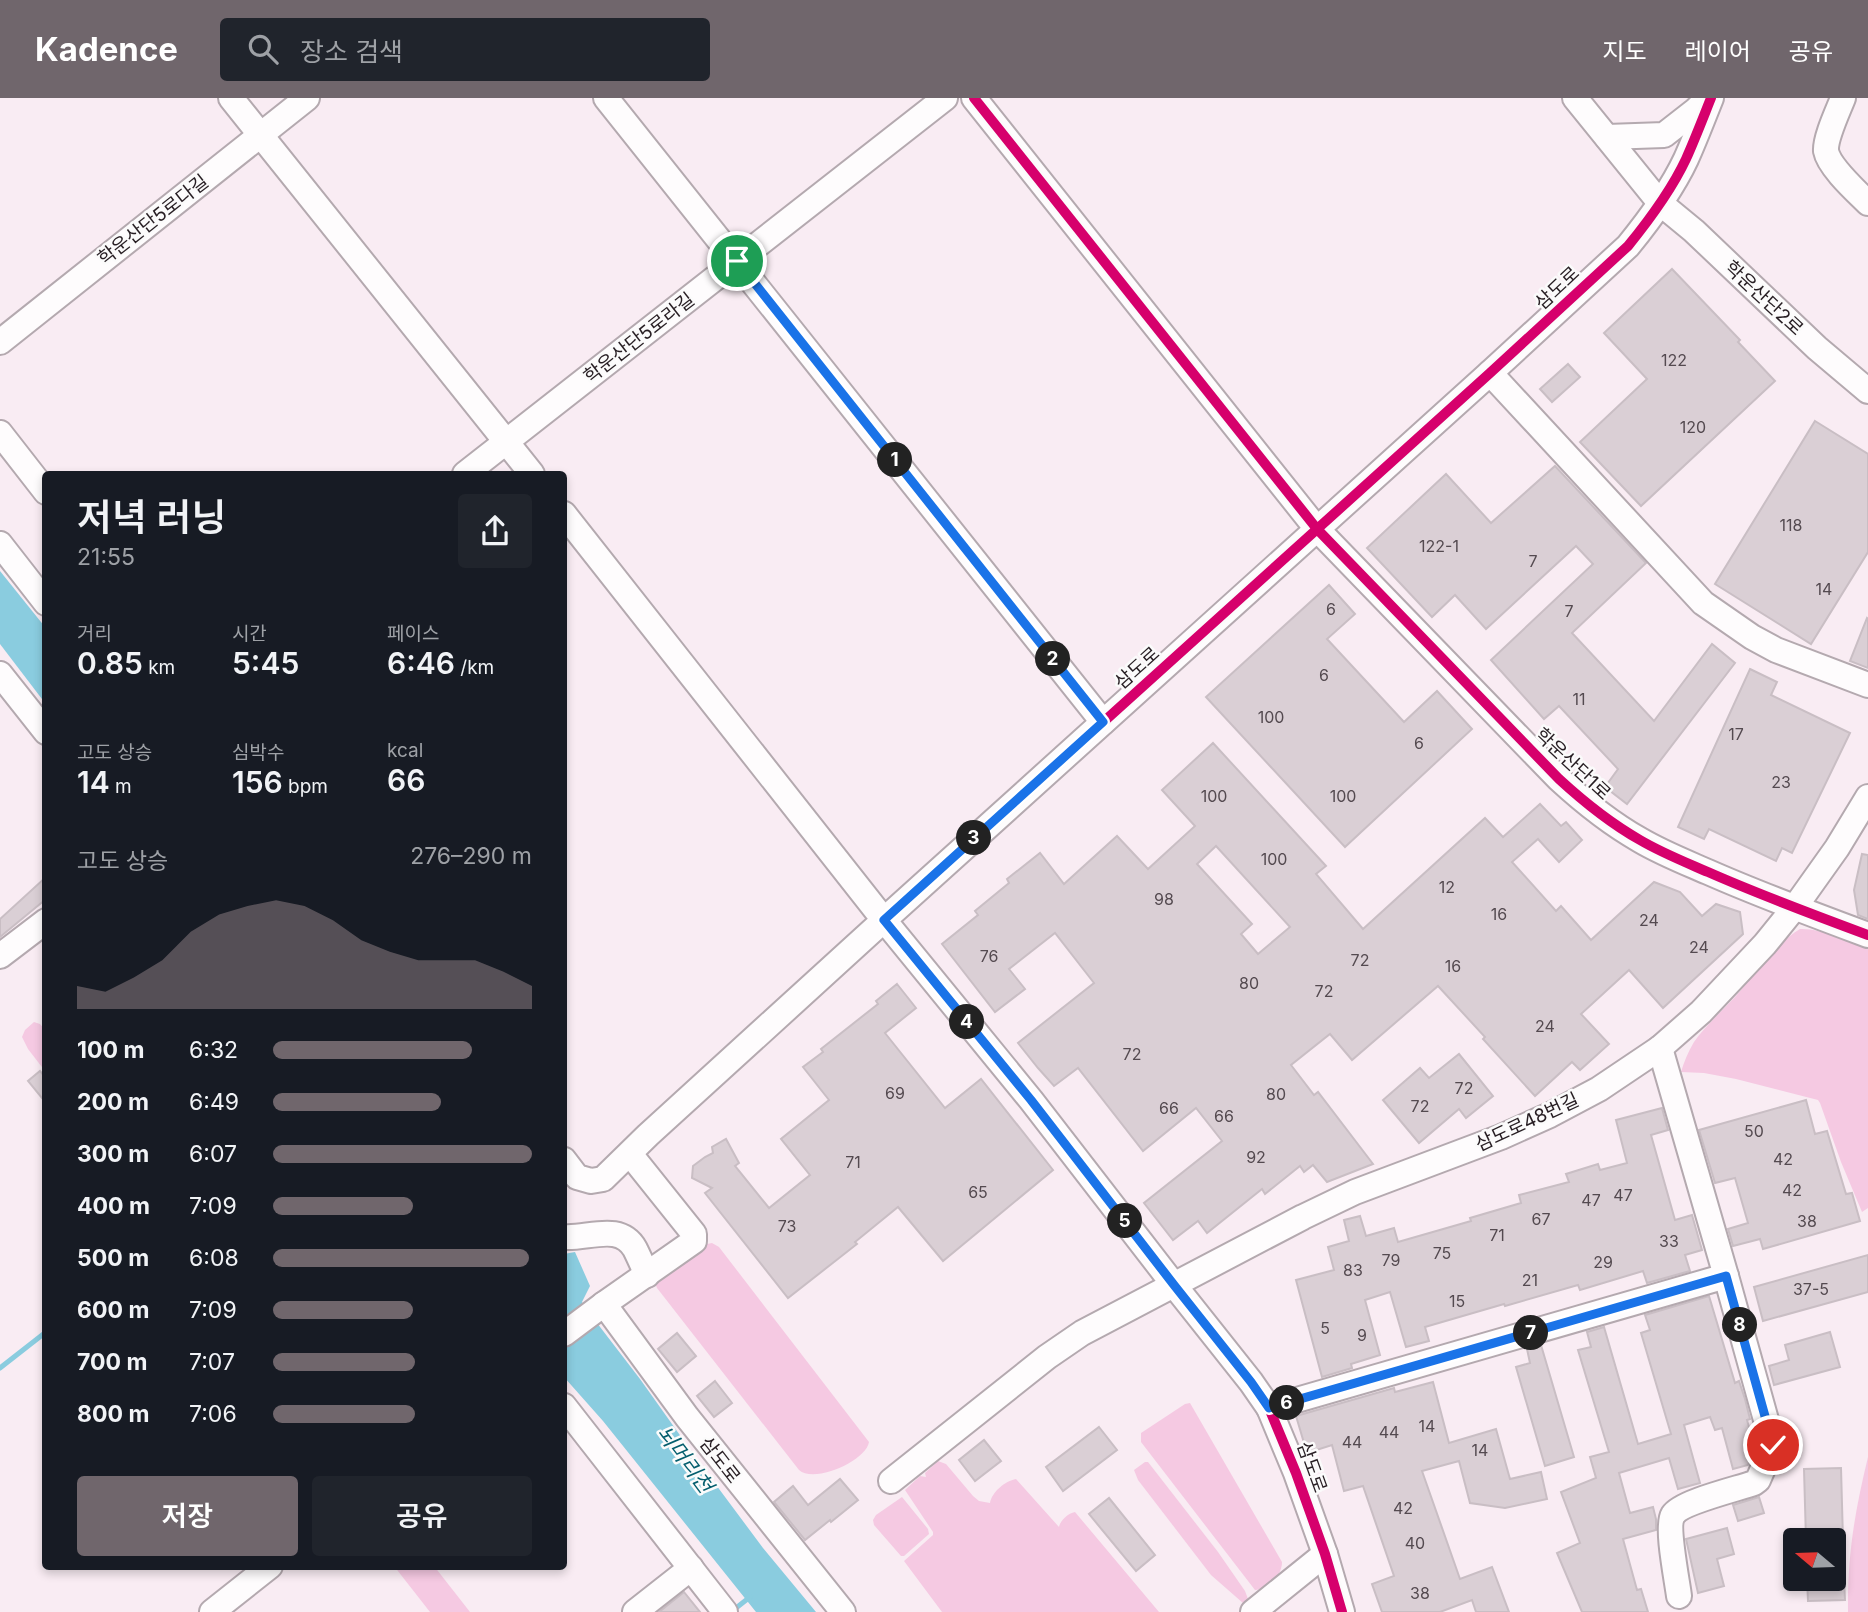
<!DOCTYPE html>
<html lang="ko">
<meta charset="utf-8">
<style>
:root{--surface:#171b24;--page:#20242c;--text:#f1f3f6;--muted:#9ea1a6;--accent:#70666c}
body{margin:0;font-family:Inter,"Noto Sans KR",sans-serif;background:var(--page);color:var(--text);height:100vh;display:flex;flex-direction:column;font-size:26px;white-space:nowrap}
*{box-sizing:border-box;margin:0}
p{font-size:23px;color:var(--muted)}
.icon{flex:none;width:38px;height:38px;fill:none;stroke:currentColor;stroke-width:2;stroke-linecap:round;stroke-linejoin:round}
.map{position:relative;flex:1;overflow:hidden}
.side{position:absolute;left:42px;top:373px;width:525px;height:1099px;display:flex;flex-direction:column;background:var(--surface);border-radius:7px;box-shadow:0 4px 10px #0003}
.side>*{flex:none}
.needle{width:46px;rotate:289deg}
.controls{position:absolute;left:1783px;top:1430px;display:grid;gap:14px}
.controls a{display:grid;place-items:center;width:63px;height:63px;border-radius:7px;background:var(--surface);box-shadow:0 4px 10px #0003;font-size:35px}
.pin{position:absolute;display:grid;place-items:center;width:60px;height:60px;color:#fff;margin:-30px;border:4px solid #fff;border-radius:50%;box-shadow:0 2px 7px #0007}
.km{position:absolute;width:35px;height:35px;margin:-18px;border-radius:50%;background:#222;color:#fff;font-size:19px;line-height:35px;text-align:center}
.round{display:grid;place-items:center;flex:none;width:74px;height:74px;border-radius:7px;background:var(--page)}
.headline{display:flex;align-items:center;justify-content:space-between;height:119px;padding:0 35px}
h1{font-size:38px;font-weight:600;line-height:52px}
.stats{display:grid;grid-template-columns:repeat(3,1fr);gap:10px;height:119px;padding:7px 35px}
.stats div{display:grid;align-content:center}
.stats b{font-size:30px;font-weight:600}
.stats small{font-size:19px;font-weight:400}
.stats p{font-size:19px}
.chart{height:196px;padding:14px 35px}
.chart p{display:flex;justify-content:space-between}
.chart svg{width:100%;height:126px;margin-top:7px;fill:var(--accent);opacity:.7}
.button{display:flex;gap:14px;margin-top:auto;padding:14px 35px}
.button a{flex:1;height:80px;border-radius:7px;background:var(--accent);color:#fff;font-size:28px;font-weight:600;line-height:80px;text-align:center}
.button a+a{background:var(--page);color:var(--text)}
ul{padding:0 35px;list-style:none;font-size:23px}
li{display:grid;grid-template-columns:112px 84px 1fr;align-items:center;height:52px}
li i{height:18px;border-radius:9px;background:var(--accent)}
header{display:flex;align-items:center;gap:42px;box-sizing:border-box;height:98px;padding:0 35px;background:var(--accent);color:#fff}
header strong{font-size:33px}
nav{display:flex;gap:38px;margin-inline-start:auto;font-size:24px}
.search{width:490px;height:63px;background:var(--page);display:flex;align-items:center;gap:18px;box-sizing:border-box;padding:0 24px;border-radius:7px;color:var(--muted);font-size:26px}
.map>svg:first-child{display:block}
.green{fill:#f5c9e2}
.water{fill:#8accdf}
.lines{fill:none;stroke-linecap:round;stroke-linejoin:round}
.stream{stroke:#8accdf;stroke-width:5}
.building{fill:#dacfd5;stroke:#c9bec4;stroke-width:2;fill-rule:evenodd}
.minor-casing{stroke:#b4a9af;stroke-width:28}
.minor{stroke:#fefcfd;stroke-width:24}
.cycleway-casing{stroke:#fbfbfb;stroke-width:15}
.cycleway{stroke:#d6006c;stroke-width:10}
.route-casing{stroke:#fff;stroke-width:14}
.route{stroke:#1a73e8;stroke-width:9}
.labels{text-anchor:middle;dominant-baseline:central;stroke-width:5;stroke-linejoin:round;paint-order:stroke}
.number-label{font-size:16px;fill:#544a50}
.street-label{font-size:19px;fill:#271e23;stroke:#fbfbfb}
.water-label{font-size:21px;font-style:italic;fill:#055e6e;stroke:#fbfbfb}
</style>
<header>
<strong>Kadence</strong>
<div class="search"><svg class="icon" aria-label="search" viewBox="0 0 24 24"><circle cx="10" cy="10" r="6"/><path d="M15 15l6 6"/></svg>장소 검색</div>
<nav><a>지도</a><a>레이어</a><a>공유</a></nav>
</header>
<div class="map">
<svg width="1868" height="1514" viewBox="0 0 1868 1514">
<rect width="100%" height="100%" fill="#f9ecf3"/>
<g class="green">
<path d="M1800,831C1822,830 1847,844 1868,851V1110L1862,1114L1841,1064L1820,1005L1818,1002L1736,981L1704,975L1681,974C1684,964 1688,954 1694,944C1706,927 1721,914 1735,899C1753,879 1777,844 1800,831Z"/>
<polygon points="34,924 40,926 45,932 45,973 28,951 22,939 25,932"/>
<path d="M712,1145L719,1149L869,1344C866,1363 814,1386 799,1372L657,1190L655,1185L672,1169L707,1146Z"/>
<path d="M1190,1305L1282,1464C1282,1478 1268,1491 1255,1492L1141,1344V1335L1185,1306Z"/>
<path d="M1868,1359V1514H1848C1847,1459 1855,1412 1868,1359Z"/>
<path d="M938,1363L946,1366L973,1398L979,1403L990,1405C992,1394 1005,1383 1016,1381L1059,1429C1060,1423 1068,1415 1075,1414L1159,1514H942L904,1463L933,1437V1434L905,1392L920,1378L926,1379L925,1375Z"/>
<polygon points="1145,1364 1148,1364 1218,1454 1245,1493 1248,1501 1247,1505 1243,1505 1211,1477 1138,1382 1134,1372"/>
<polygon points="902,1399 928,1431 929,1436 904,1458 901,1458 874,1427 873,1422 876,1417"/>
<polygon points="394,1468 434,1468 470,1514 430,1514"/>
</g>
<g class="water">
<polygon points="0,473 45,529 45,605 0,546"/>
<polygon points="575,1154 590,1188 582,1204 597,1225 640,1281 699,1364 763,1450 816,1514 756,1514 603,1323 564,1279 564,1156"/>
</g>
<g class="lines">
<g class="stream">
<polyline points="0,1270 46,1234"/>
<polyline points="736,1510 750,1499"/>
</g>
</g>
<g class="building">
<polygon points="1672,171 1740,242 1738,244 1775,283 1641,408 1580,344 1647,281 1604,235"/>
<polygon points="1568,266 1580,279 1552,304 1540,291"/>
<polygon points="1815,323 1868,356 1868,454 1811,546 1715,486"/>
<polygon points="1555,368 1646,465 1572,535 1654,623 1712,546 1735,565 1627,706 1605,689 1618,671 1559,608 1544,621 1491,562 1593,466 1576,448 1486,531 1455,497 1432,519 1367,450 1446,376 1491,425"/>
<polygon points="1329,487 1355,516 1327,541 1404,624 1437,593 1472,631 1345,749 1206,599"/>
<polygon points="1867,520 1868,521 1868,570 1850,563"/>
<polygon points="1750,571 1777,584 1771,597 1850,635 1792,755 1782,750 1776,763 1709,731 1704,741 1678,729"/>
<path d="M1213,645L1326,768L1316,776L1363,831L1485,720L1503,739L1540,706L1561,728L1566,724L1582,742L1559,764L1538,741L1512,764L1556,813L1561,808L1591,842L1654,784L1680,794L1702,818L1716,806L1740,814L1743,836L1663,910L1629,872L1581,916L1609,946L1580,972L1572,964L1535,998L1483,941L1485,939L1438,888L1352,962L1330,936L1291,967L1314,997L1318,994L1373,1066L1327,1084L1313,1067L1304,1074L1300,1068L1265,1096L1262,1091L1207,1135L1198,1123L1173,1142L1144,1105L1222,1043L1196,1010L1143,1053L1078,970L1054,988L1038,970L1018,945L1094,885L1055,835L1009,871L1025,891L995,914L942,846L978,817L975,813L1009,785L1007,781L1040,755L1064,786L1117,738L1148,771L1195,728L1162,692ZM1216,748L1290,829L1258,856L1241,836L1252,826L1197,766Z"/>
<polygon points="1862,756 1868,757 1868,821 1858,817 1854,792"/>
<polygon points="46,779 46,801 0,839 0,821"/>
<polygon points="897,886 916,910 885,935 945,1010 981,981 1053,1072 943,1163 898,1109 855,1144 857,1146 788,1200 705,1095 712,1090 692,1080 693,1068 705,1059 713,1055 712,1049 726,1041 739,1065 735,1068 769,1110 810,1077 781,1041 829,1002 803,969 823,954 821,951 878,906 876,903"/>
<polygon points="1459,956 1493,998 1466,1020 1459,1011 1419,1045 1383,1002 1420,970 1429,980"/>
<polygon points="40,973 46,980 46,1005 28,983"/>
<polygon points="1806,1002 1815,1036 1827,1033 1846,1096 1852,1095 1860,1123 1763,1151 1760,1141 1733,1148 1728,1131 1748,1125 1735,1080 1715,1085 1699,1032"/>
<polygon points="1662,1010 1668,1032 1651,1037 1675,1122 1692,1117 1702,1152 1685,1157 1690,1173 1647,1185 1643,1173 1580,1192 1578,1187 1505,1208 1504,1206 1425,1229 1429,1243 1406,1249 1390,1194 1365,1202 1380,1257 1351,1266 1352,1270 1322,1279 1296,1182 1334,1172 1328,1149 1349,1143 1344,1122 1360,1118 1366,1138 1394,1130 1398,1144 1471,1123 1470,1120 1521,1105 1519,1097 1569,1084 1566,1076 1598,1066 1600,1072 1627,1065 1616,1022"/>
<polygon points="1868,1157 1868,1194 1763,1223 1754,1189"/>
<polygon points="1709,1198 1735,1285 1739,1283 1745,1301 1750,1321 1747,1322 1755,1351 1748,1367 1733,1371 1722,1330 1715,1332 1710,1319 1684,1327 1700,1385 1678,1391 1669,1360 1619,1375 1630,1415 1653,1409 1656,1421 1656,1432 1623,1441 1637,1492 1641,1491 1648,1514 1582,1514 1557,1455 1580,1445 1561,1394 1596,1380 1590,1359 1609,1354 1578,1252 1591,1249 1587,1234 1604,1229 1638,1346 1671,1336 1641,1235 1650,1232 1645,1217"/>
<polygon points="1830,1234 1840,1269 1774,1287 1769,1268 1789,1262 1785,1247"/>
<polygon points="677,1235 696,1258 677,1274 658,1251"/>
<polygon points="1541,1247 1574,1359 1545,1368 1516,1269 1530,1265 1527,1251"/>
<polygon points="715,1283 732,1305 714,1319 697,1298"/>
<polygon points="1433,1284 1449,1345 1496,1331 1510,1381 1541,1374 1547,1401 1505,1410 1470,1405 1459,1363 1422,1373 1460,1481 1492,1469 1509,1514 1476,1514 1472,1502 1440,1514 1382,1514 1372,1486 1394,1478 1363,1388 1344,1393 1332,1347 1307,1355 1296,1318 1394,1290 1395,1294"/>
<polygon points="1099,1329 1117,1352 1063,1393 1046,1369"/>
<polygon points="984,1342 1001,1363 975,1383 959,1362"/>
<polygon points="1841,1370 1843,1442 1806,1442 1804,1371"/>
<polygon points="840,1381 858,1402 831,1424 830,1422 805,1442 774,1404 793,1388 808,1407"/>
<polygon points="1759,1399 1764,1415 1738,1423 1733,1407"/>
<polygon points="1109,1400 1155,1457 1136,1473 1089,1416"/>
<polygon points="1727,1430 1734,1456 1717,1461 1724,1488 1698,1495 1686,1441"/>
<polygon points="1807,1480 1844,1480 1845,1502 1808,1503"/>
<polygon points="684,1494 700,1514 659,1514"/>
</g>
<g class="lines">
<defs>
<g id="minor">
<polyline points="231,0 532,376"/>
<polyline points="606,0 1103,624"/>
<path d="M974,0L1317,431L1559,681C1584,704 1610,725 1640,742C1662,755 1685,764 1708,774C1760,797 1814,817 1868,837"/>
<polyline points="1575,0 1660,105 1694,133 1817,250 1868,293"/>
<path d="M1843,0C1838,13 1825,40 1826,53C1829,69 1857,94 1868,105"/>
<polyline points="1607,39 1664,37 1696,12 1708,0"/>
<polyline points="0,244 307,0"/>
<polyline points="1490,275 1703,505 1752,539 1776,552 1868,587"/>
<polyline points="0,335 46,394"/>
<polyline points="465,376 945,0"/>
<polyline points="564,416 884,822 648,1037 603,1081 591,1083 577,1079 564,1062"/>
<polyline points="0,446 46,505"/>
<polyline points="0,576 46,634"/>
<polyline points="0,858 46,823"/>
<path d="M564,1139C588,1141 620,1124 635,1151C639,1159 643,1168 647,1177"/>
<polyline points="604,1206 687,1319 843,1514"/>
<polyline points="564,1236 604,1206 694,1143 694,1136 630,1056"/>
<polyline points="564,1308 725,1514"/>
<polyline points="1269,1310 1726,1178 1660,950"/>
<polyline points="891,1383 1047,1259 1082,1235 1303,1119 1355,1094 1501,1039 1550,1017 1599,991 1660,950 1701,914 1765,846 1795,809 1837,750 1868,699"/>
<path d="M1679,1498C1677,1482 1666,1428 1673,1417C1681,1404 1737,1391 1754,1385L1758,1382L1773,1347L1726,1178"/>
<polyline points="212,1514 270,1468"/>
<polyline points="635,1514 691,1470"/>
<polyline points="1253,1514 1325,1456"/>
<path d="M1342,1514L1325,1456L1296,1375L1269,1310L1251,1284L1174,1187L1031,1002L884,822L1490,275L1628,148C1650,121 1671,93 1686,61C1695,41 1703,20 1711,0"/>
</g>
</defs>
<use href="#minor" class="minor-casing"/>
<use href="#minor" class="minor"/>
<defs>
<g id="cycleway">
<path d="M974,0L1317,431L1559,681C1584,704 1610,725 1640,742C1662,755 1685,764 1708,774C1760,797 1814,817 1868,837"/>
<path d="M1342,1514L1325,1456L1296,1375L1269,1310L1251,1284L1174,1187L1031,1002L884,822L1490,275L1628,148C1650,121 1671,93 1686,61C1695,41 1703,20 1711,0"/>
</g>
</defs>
<use href="#cycleway" class="cycleway-casing"/>
<use href="#cycleway" class="cycleway"/>
</g>
<g class="lines">
<defs>
<polyline id="route" points="737,163 1103,624 884,822 1031,1002 1174,1187 1251,1284 1269,1310 1726,1178 1773,1347"/>
</defs>
<use href="#route" class="route-casing"/>
<use href="#route" class="route"/>
</g>
<g class="labels">
<g class="number-label">
<text x="1674" y="262">122</text>
<text x="1693" y="329">120</text>
<text x="1791" y="427">118</text>
<text x="1439" y="448">122-1</text>
<text x="1533" y="463">7</text>
<text x="1824" y="491">14</text>
<text x="1331" y="511">6</text>
<text x="1569" y="513">7</text>
<text x="1324" y="577">6</text>
<text x="1579" y="601">11</text>
<text x="1271" y="619">100</text>
<text x="1736" y="636">17</text>
<text x="1419" y="645">6</text>
<text x="1781" y="684">23</text>
<text x="1214" y="698">100</text>
<text x="1343" y="698">100</text>
<text x="1274" y="761">100</text>
<text x="1447" y="789">12</text>
<text x="1164" y="801">98</text>
<text x="1499" y="816">16</text>
<text x="1649" y="822">24</text>
<text x="1699" y="849">24</text>
<text x="989" y="858">76</text>
<text x="1360" y="862">72</text>
<text x="1453" y="868">16</text>
<text x="1249" y="885">80</text>
<text x="1324" y="893">72</text>
<text x="1545" y="928">24</text>
<text x="1132" y="956">72</text>
<text x="1464" y="990">72</text>
<text x="895" y="995">69</text>
<text x="1276" y="996">80</text>
<text x="1420" y="1008">72</text>
<text x="1169" y="1010">66</text>
<text x="1224" y="1018">66</text>
<text x="1754" y="1033">50</text>
<text x="1256" y="1059">92</text>
<text x="1783" y="1061">42</text>
<text x="853" y="1064">71</text>
<text x="1792" y="1092">42</text>
<text x="978" y="1094">65</text>
<text x="1623" y="1097">47</text>
<text x="1591" y="1102">47</text>
<text x="1541" y="1121">67</text>
<text x="1807" y="1123">38</text>
<text x="787" y="1128">73</text>
<text x="1497" y="1137">71</text>
<text x="1669" y="1143">33</text>
<text x="1442" y="1155">75</text>
<text x="1391" y="1162">79</text>
<text x="1603" y="1164">29</text>
<text x="1353" y="1172">83</text>
<text x="1530" y="1182">21</text>
<text x="1811" y="1191">37-5</text>
<text x="1457" y="1203">15</text>
<text x="1325" y="1230">5</text>
<text x="1362" y="1237">9</text>
<text x="1427" y="1328">14</text>
<text x="1389" y="1334">44</text>
<text x="1352" y="1344">44</text>
<text x="1480" y="1352">14</text>
<text x="1403" y="1410">42</text>
<text x="1415" y="1445">40</text>
<text x="1420" y="1495">38</text>
</g>
<g class="street-label">
<text transform="translate(153 122) rotate(-38)">학운산단5로다길</text>
<text transform="translate(1557 190) rotate(-43)">삼도로</text>
<text transform="translate(1764 200) rotate(43)">학운산단2로</text>
<text transform="translate(639 240) rotate(-38)">학운산단5로라길</text>
<text transform="translate(1137 570) rotate(-42)">삼도로</text>
<text transform="translate(1573 666) rotate(43)">학운산단1로</text>
<text transform="translate(1527 1024) rotate(-25)">삼도로48번길</text>
<text transform="translate(720 1362) rotate(52)">삼도로</text>
<text transform="translate(1312 1369) rotate(70)">삼도로</text>
</g>
<g class="water-label">
<text transform="translate(685 1361) rotate(53)">뇌머리천</text>
</g>
</g>
</svg>
<div class="controls">
<a><svg class="needle" viewBox="-14 -14 28 28"><path d="M0-13l5 13h-10z" fill="#e53935"/><path d="M0 13l5-13h-10z" fill="#9ea1a6"/></svg></a>
</div>
<div class="pin" style="left:737px;top:163px;background:#1e9e55"><svg class="icon" aria-label="arrive" viewBox="0 0 24 24"><path d="M6 21V4h12l-3 4 3 4H6"/></svg></div>
<div class="pin" style="left:1773px;top:1347px;background:#d93025"><svg class="icon" aria-label="check" viewBox="0 0 24 24"><path d="M5 12l5 5 9-10"/></svg></div>
<b class="km" style="left:895px;top:362px">1</b>
<b class="km" style="left:1053px;top:561px">2</b>
<b class="km" style="left:974px;top:740px">3</b>
<b class="km" style="left:967px;top:924px">4</b>
<b class="km" style="left:1125px;top:1123px">5</b>
<b class="km" style="left:1287px;top:1305px">6</b>
<b class="km" style="left:1531px;top:1235px">7</b>
<b class="km" style="left:1740px;top:1227px">8</b>
<section class="side">
<div class="headline"><div><h1>저녁 러닝</h1><p>21:55</p></div><a class="round"><svg class="icon" aria-label="share" viewBox="0 0 24 24"><path d="M12 15V3M7 8l5-5 5 5M5 13v7h14v-7"/></svg></a></div>
<div class="stats">
<div><p>거리</p><b>0.85<small> km</small></b></div>
<div><p>시간</p><b>5:45</b></div>
<div><p>페이스</p><b>6:46<small> /km</small></b></div>
</div>
<div class="stats">
<div><p>고도 상승</p><b>14<small> m</small></b></div>
<div><p>심박수</p><b>156<small> bpm</small></b></div>
<div><p>kcal</p><b>66</b></div>
</div>
<div class="chart"><p><span>고도 상승</span>276–290 m</p>
<svg viewBox="0 0 160 44" preserveAspectRatio="none"><path d="M0 44V36L10 38L20 33L30 27L40 17L50 11L60 8L70 6L80 8L90 13L100 20L110 24L120 27L130 27L140 27L150 31L160 36V44z"/></svg>
</div>
<ul>
<li><b>100 m</b>6:32<i style="width:77%"></i></li>
<li><b>200 m</b>6:49<i style="width:65%"></i></li>
<li><b>300 m</b>6:07<i style="width:100%"></i></li>
<li><b>400 m</b>7:09<i style="width:54%"></i></li>
<li><b>500 m</b>6:08<i style="width:99%"></i></li>
<li><b>600 m</b>7:09<i style="width:54%"></i></li>
<li><b>700 m</b>7:07<i style="width:55%"></i></li>
<li><b>800 m</b>7:06<i style="width:55%"></i></li>
</ul>
<div class="button"><a>저장</a><a>공유</a></div>
</section>
</div>
